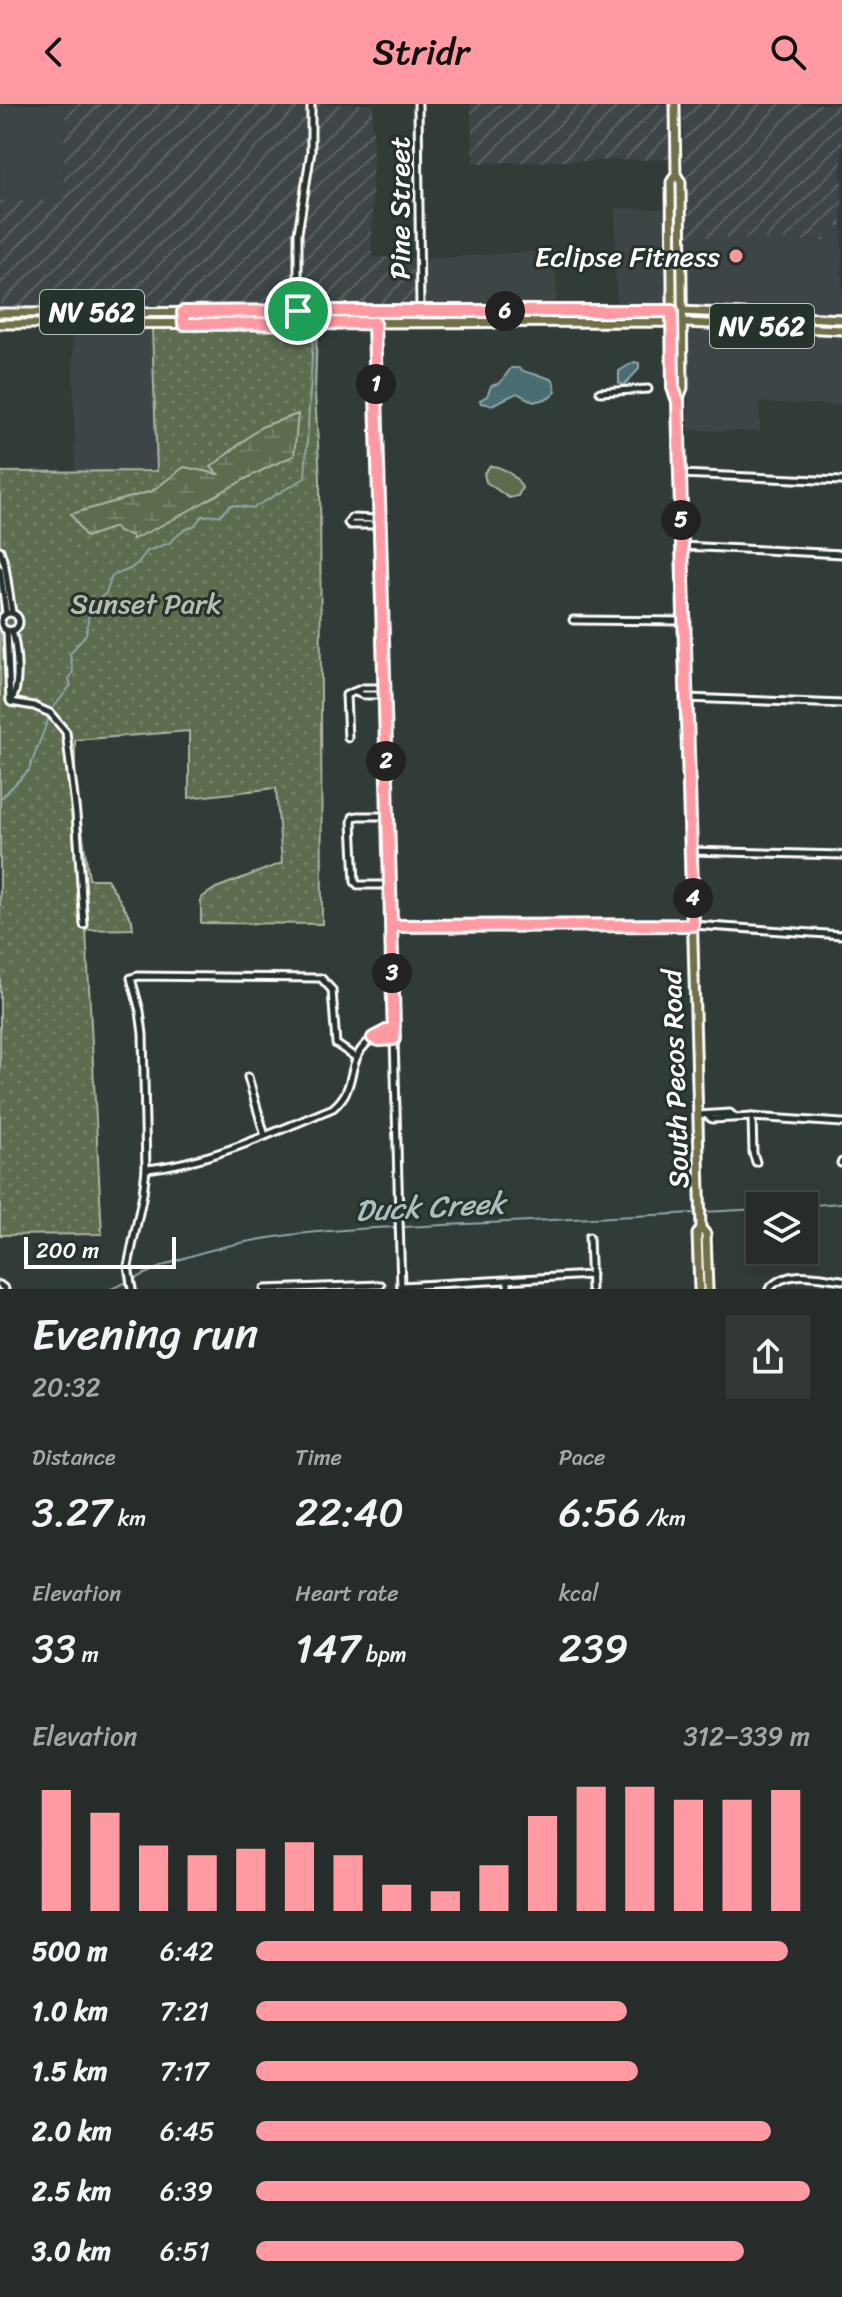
<!DOCTYPE html>
<meta charset="utf-8">
<style>
:root{--surface:#252c2a;--page:#313836;--text:#f1f3f6;--muted:#a3a7a8;--line:#424847;--accent:#ff9aa2}
body{margin:0;font-family:Sriracha,sans-serif;background:var(--page);color:var(--text);height:100vh;display:flex;flex-direction:column;font-size:30px;white-space:nowrap}
*{box-sizing:border-box;margin:0}
p{font-size:26px;color:var(--muted)}
.icon{flex:none;width:44px;height:44px;fill:none;stroke:currentColor;stroke-width:2;stroke-linecap:round;stroke-linejoin:round}
.map{position:relative;height:1185px;overflow:hidden}
.panel{display:flex;flex-direction:column;background:var(--surface);flex:1}
.panel>*{flex:none}
.tools{position:absolute;left:746px;top:1088px;display:grid;gap:16px}
.tools a{display:grid;place-items:center;width:72px;height:72px;border-radius:0px;background:var(--surface);box-shadow:0 4px 12px #0003,0 0 0 2px var(--line);font-size:40px}
.scale{position:absolute;left:24px;bottom:20px;width:152px;box-sizing:border-box;padding-left:8px;border:4px solid #fff;border-top:0;font-size:22px;line-height:28px;white-space:nowrap;color:#fff;-webkit-text-stroke:6px #26332d;paint-order:stroke}
.pin{position:absolute;display:grid;place-items:center;width:68px;height:68px;color:#fff;margin:-34px;border:4px solid #fff;border-radius:50%;box-shadow:0 2px 8px #0007}
.km{position:absolute;width:40px;height:40px;margin:-20px;border-radius:50%;background:#222;color:#fff;font-size:22px;line-height:40px;text-align:center}
.round{display:grid;place-items:center;flex:none;width:84px;height:84px;border-radius:0px;background:var(--page)}
.head{display:flex;align-items:center;justify-content:space-between;height:136px;padding:0 32px}
h1{font-size:44px;font-weight:600;line-height:60px}
.figures{display:grid;grid-template-columns:repeat(3,1fr);gap:12px;height:136px;padding:8px 32px}
.figures div{display:grid;align-content:center}
.figures b{font-size:40px;font-weight:600}
.figures small{font-size:22px;font-weight:400}
.figures p{font-size:22px}
.chart{height:224px;padding:16px 32px}
.chart p{display:flex;justify-content:space-between}
.chart svg{width:100%;height:144px;margin-top:8px;stroke:var(--accent);stroke-width:6}
ul{padding:0 32px;list-style:none;font-size:26px}
li{display:grid;grid-template-columns:128px 96px 1fr;align-items:center;height:60px}
li i{height:20px;border-radius:10px;background:var(--accent)}
header{display:flex;justify-content:space-between;align-items:center;height:104px;padding:0 32px;background:var(--accent);color:#111;font-size:36px;font-weight:600}
.map>svg:first-child{display:block}
.built{fill:#3e4546}
.industrial{fill:url(#industrial-furrows)}
.grass{fill:url(#grass-dots);stroke:#aeb6a6;stroke-width:2}
.wetland{fill:url(#wetland-marsh);stroke:#aeb6a6;stroke-width:2}
.garden{fill:#5d6c4e;stroke:#aeb6a6;stroke-width:2}
.water{fill:#4a6d71;stroke:#92a7aa;stroke-width:2}
.lines{fill:none;stroke-linecap:round;stroke-linejoin:round}
.stream{stroke:#92a7aa;stroke-width:2}
.street-casing{stroke:#fff;stroke-width:11}
.primary-casing{stroke:#fff;stroke-width:13}
.street{stroke:#26332d;stroke-width:5}
.primary{stroke:#71704a;stroke-width:7}
.route-casing{stroke:#fff;stroke-width:16}
.route{stroke:#ff9aa2;stroke-width:10}
.poi-dot{fill:#ff9aa2;stroke:#26332d;stroke-width:3}
.labels{text-anchor:middle;dominant-baseline:central;stroke-width:6;stroke-linejoin:round;paint-order:stroke}
.shield{fill:#26332d;stroke:#bec2c0;stroke-width:2}
.shield-label{font-size:26px;font-weight:bold;fill:#fff}
.street-label{font-size:28px;fill:#fff;stroke:#26332d}
.poi-label{font-size:28px;fill:#fff;stroke:#26332d;text-anchor:end}
.park-label{font-size:28px;fill:#b6bdaf;stroke:#26332d}
.water-label{font-size:30px;font-style:italic;fill:#aebdbf;stroke:#26332d}
</style>
<header><svg class="icon" aria-label="back" viewBox="0 0 24 24"><path d="M15 5l-7 7 7 7"/></svg>Stridr<svg class="icon" aria-label="search" viewBox="0 0 24 24"><circle cx="10" cy="10" r="6"/><path d="M15 15l6 6"/></svg></header>
<div class="map">
<svg width="842" height="1185" viewBox="0 0 842 1185">
<defs>
<pattern id="industrial-furrows" width="10" height="10" patternUnits="userSpaceOnUse" patternTransform="scale(2)"><rect width="10" height="10" fill="#3e4546"/><path d="M-1 1l2-2M0 10L10 0M9 11l2-2" fill="none" stroke="#5b6162"/></pattern>
<pattern id="grass-dots" width="8" height="8" patternUnits="userSpaceOnUse" patternTransform="scale(2)"><rect width="8" height="8" fill="#5d6c4e"/><path d="M2 2h.1M6 6h.1" fill="none" stroke="#758269" stroke-width="1.8" stroke-linecap="round"/></pattern>
<pattern id="wetland-marsh" width="20" height="14" patternUnits="userSpaceOnUse" patternTransform="scale(2)"><rect width="20" height="14" fill="#5d6c4e"/><path d="M1 5h8M5 5V1M11 12h8M15 12V8" fill="none" stroke="#758269"/></pattern>
</defs>
<rect width="100%" height="100%" fill="#313b38"/>
<filter id="ink" filterUnits="userSpaceOnUse"><feTurbulence type="fractalNoise" baseFrequency=".0125" numOctaves="2"/><feDisplacementMap in="SourceGraphic" scale="16" xChannelSelector="R" yChannelSelector="G"/><feConvolveMatrix kernelMatrix="1 2 1 2 8 2 1 2 1" color-interpolation-filters="sRGB"/></filter>
<g filter="url(#ink)">
<g class="built">
<polygon points="0,0 65,0 63,97 0,97"/>
<polygon points="615,104 677,105 678,131 824,137 826,122 842,122 842,209 693,202 616,202"/>
<polygon points="556,146 557,207 420,207 422,155"/>
<polygon points="72,208 151,208 157,367 75,369"/>
<polygon points="689,221 842,229 842,301 760,299 760,328 689,326"/>
</g>
<g class="industrial">
<polygon points="65,0 373,0 372,153 416,154 420,207 0,209 0,97 63,97"/>
<polygon points="471,0 675,0 676,55 473,59"/>
<polygon points="683,0 842,0 842,122 826,122 825,137 685,132"/>
</g>
<polygon class="grass" points="152,224 317,224 315,289 320,374 322,820 201,819 201,794 216,784 282,759 276,684 189,694 189,627 75,636 75,675 89,775 107,775 132,816 133,825 86,826 102,1130 0,1131 0,368 157,367"/>
<path class="wetland" d="M298,310L294,352C238,374 189,411 133,435L131,431L118,428L115,423L86,433L71,410L152,387L184,363L218,370L211,363L261,323Z"/>
<path class="garden" d="M490,362C501,361 518,373 522,384L518,392L509,394L486,378L484,369Z"/>
<g class="water">
<polygon points="634,258 639,259 639,265 624,281 619,279 619,267"/>
<path d="M511,264H518C528,271 542,270 553,276L556,288L549,294L534,298L517,289L492,301L481,299L480,296L487,292L491,282L500,279Z"/>
</g>
<g class="lines">
<g class="stream">
<polyline points="51,607 71,581 69,575 73,568 70,550 86,530 90,503 106,489 112,472 130,465 138,459 147,447 169,439 184,426 194,422 202,412 220,411 231,401 253,404 305,374 313,234"/>
<polyline points="0,695 29,666 49,613"/>
<polyline points="798,1102 842,1099"/>
<polyline points="703,1108 760,1105"/>
<polyline points="403,1123 696,1109"/>
<path d="M111,1185C135,1175 160,1162 184,1154C253,1131 325,1126 397,1123"/>
</g>
<defs>
<g id="street">
<polyline points="418,0 420,207"/>
<polyline points="298,219 298,129 311,47 311,0"/>
<polyline points="374,219 401,1185"/>
<polyline points="600,288 648,285"/>
<polyline points="680,370 842,377"/>
<polyline points="380,415 351,414 348,419 350,421 380,421"/>
<polyline points="682,442 842,450"/>
<polyline points="0,446 5,462 12,509"/>
<polyline points="0,465 6,509"/>
<circle cx="10" cy="518" r="9"/>
<polyline points="573,516 684,517"/>
<polyline points="7,526 10,597"/>
<polyline points="355,588 363,591 385,591"/>
<polyline points="686,594 842,600"/>
<polyline points="11,598 34,602 50,609 66,628 76,710 84,821"/>
<path d="M11,598C21,581 17,545 12,526"/>
<polyline points="348,634 346,591 363,584 384,584"/>
<polyline points="388,712 358,712 353,713 352,718 355,778 358,781 390,781"/>
<polyline points="691,747 842,751"/>
<polyline points="391,822 693,821 842,831"/>
<polyline points="374,934 394,935"/>
<polyline points="248,973 265,1032"/>
<polyline points="698,1011 730,1009 734,1013"/>
<polyline points="708,1012 712,1015 752,1013 842,1019"/>
<polyline points="752,1013 753,1049 756,1058"/>
<polyline points="841,1059 842,1058"/>
<path d="M146,1065C208,1059 275,1028 333,1004C366,976 334,948 394,923"/>
<polyline points="589,1133 591,1185"/>
<polyline points="508,1176 508,1185"/>
<polyline points="0,1181 5,1185"/>
<polyline points="401,1182 591,1171"/>
<polyline points="132,1185 128,1162 143,1090 146,1065 143,930 140,907 131,874 138,872 321,874 332,886 336,940 355,953"/>
<polyline points="264,1185 381,1181"/>
<path d="M769,1185C787,1164 818,1173 842,1176"/>
</g>
<g id="primary">
<polyline points="675,0 676,70 681,78 683,284 678,297"/>
<polyline points="676,70 671,78 673,284 678,297 680,370 701,1124 697,1130 699,1185"/>
<polyline points="0,209 682,207 842,215"/>
<polyline points="450,215 487,213 495,208"/>
<polyline points="374,219 377,214 417,212 420,207"/>
<polyline points="495,219 503,213 548,211"/>
<polyline points="0,220 664,218 842,226"/>
<polyline points="701,1124 706,1130 708,1185"/>
</g>
</defs>
<use href="#street" class="street-casing"/>
<use href="#primary" class="primary-casing"/>
<use href="#street" class="street"/>
<use href="#primary" class="primary"/>
</g>
</g>
<g class="lines" filter="url(#ink)">
<defs>
<polyline id="route" points="298,207 183,208 184,220 374,219 394,923 373,934 380,936 394,935 391,822 693,821 680,370 678,297 673,284 672,207 298,207"/>
</defs>
<use href="#route" class="route-casing"/>
<use href="#route" class="route"/>
</g>
<circle class="poi-dot" cx="736" cy="152" r="8"/>
<g class="labels">
<g class="shield">
<rect x="40" y="186" width="104" height="44" rx="6"/>
<rect x="710" y="200" width="104" height="44" rx="6"/>
</g>
<g class="shield-label">
<text x="92" y="208">NV 562</text>
<text x="762" y="222">NV 562</text>
</g>
<g class="street-label">
<text transform="translate(399 104) rotate(-90)">Pine Street</text>
<text transform="translate(675 975) rotate(-92)">South Pecos Road</text>
</g>
<g class="poi-label">
<text x="720" y="152">Eclipse Fitness</text>
</g>
<g class="park-label">
<text x="146" y="499">Sunset Park</text>
</g>
<g class="water-label">
<text transform="translate(430 1103) rotate(-3)">Duck Creek</text>
</g>
</g>
</svg>
<div class="tools">
<a><svg class="icon" aria-label="layers" viewBox="0 0 24 24"><path d="M12 4l9 5-9 5-9-5zM3 14l9 5 9-5"/></svg></a>
</div>
<div class="scale">200 m</div>
<div class="pin" style="left:298px;top:207px;background:#1e9e55"><svg class="icon" aria-label="arrive" viewBox="0 0 24 24"><path d="M6 21V4h12l-3 4 3 4H6"/></svg></div>
<b class="km" style="left:376px;top:280px">1</b>
<b class="km" style="left:386px;top:657px">2</b>
<b class="km" style="left:392px;top:869px">3</b>
<b class="km" style="left:693px;top:794px">4</b>
<b class="km" style="left:681px;top:416px">5</b>
<b class="km" style="left:505px;top:207px">6</b>
</div>
<section class="panel">
<div class="head"><div><h1>Evening run</h1><p>20:32</p></div><a class="round"><svg class="icon" aria-label="share" viewBox="0 0 24 24"><path d="M12 15V3M7 8l5-5 5 5M5 13v7h14v-7"/></svg></a></div>
<div class="figures">
<div><p>Distance</p><b>3.27<small> km</small></b></div>
<div><p>Time</p><b>22:40</b></div>
<div><p>Pace</p><b>6:56<small> /km</small></b></div>
</div>
<div class="figures">
<div><p>Elevation</p><b>33<small> m</small></b></div>
<div><p>Heart rate</p><b>147<small> bpm</small></b></div>
<div><p>kcal</p><b>239</b></div>
</div>
<div class="chart"><p><span>Elevation</span>312–339 m</p>
<svg viewBox="0 0 160 44" preserveAspectRatio="none"><path d="M5 44V7M15 44V14M25 44V24M35 44V27M45 44V25M55 44V23M65 44V27M75 44V36M85 44V38M95 44V30M105 44V15M115 44V6M125 44V6M135 44V10M145 44V10M155 44V7"/></svg>
</div>
<ul>
<li><b>500 m</b>6:42<i style="width:96%"></i></li>
<li><b>1.0 km</b>7:21<i style="width:67%"></i></li>
<li><b>1.5 km</b>7:17<i style="width:69%"></i></li>
<li><b>2.0 km</b>6:45<i style="width:93%"></i></li>
<li><b>2.5 km</b>6:39<i style="width:100%"></i></li>
<li><b>3.0 km</b>6:51<i style="width:88%"></i></li>
</ul>
</section>
